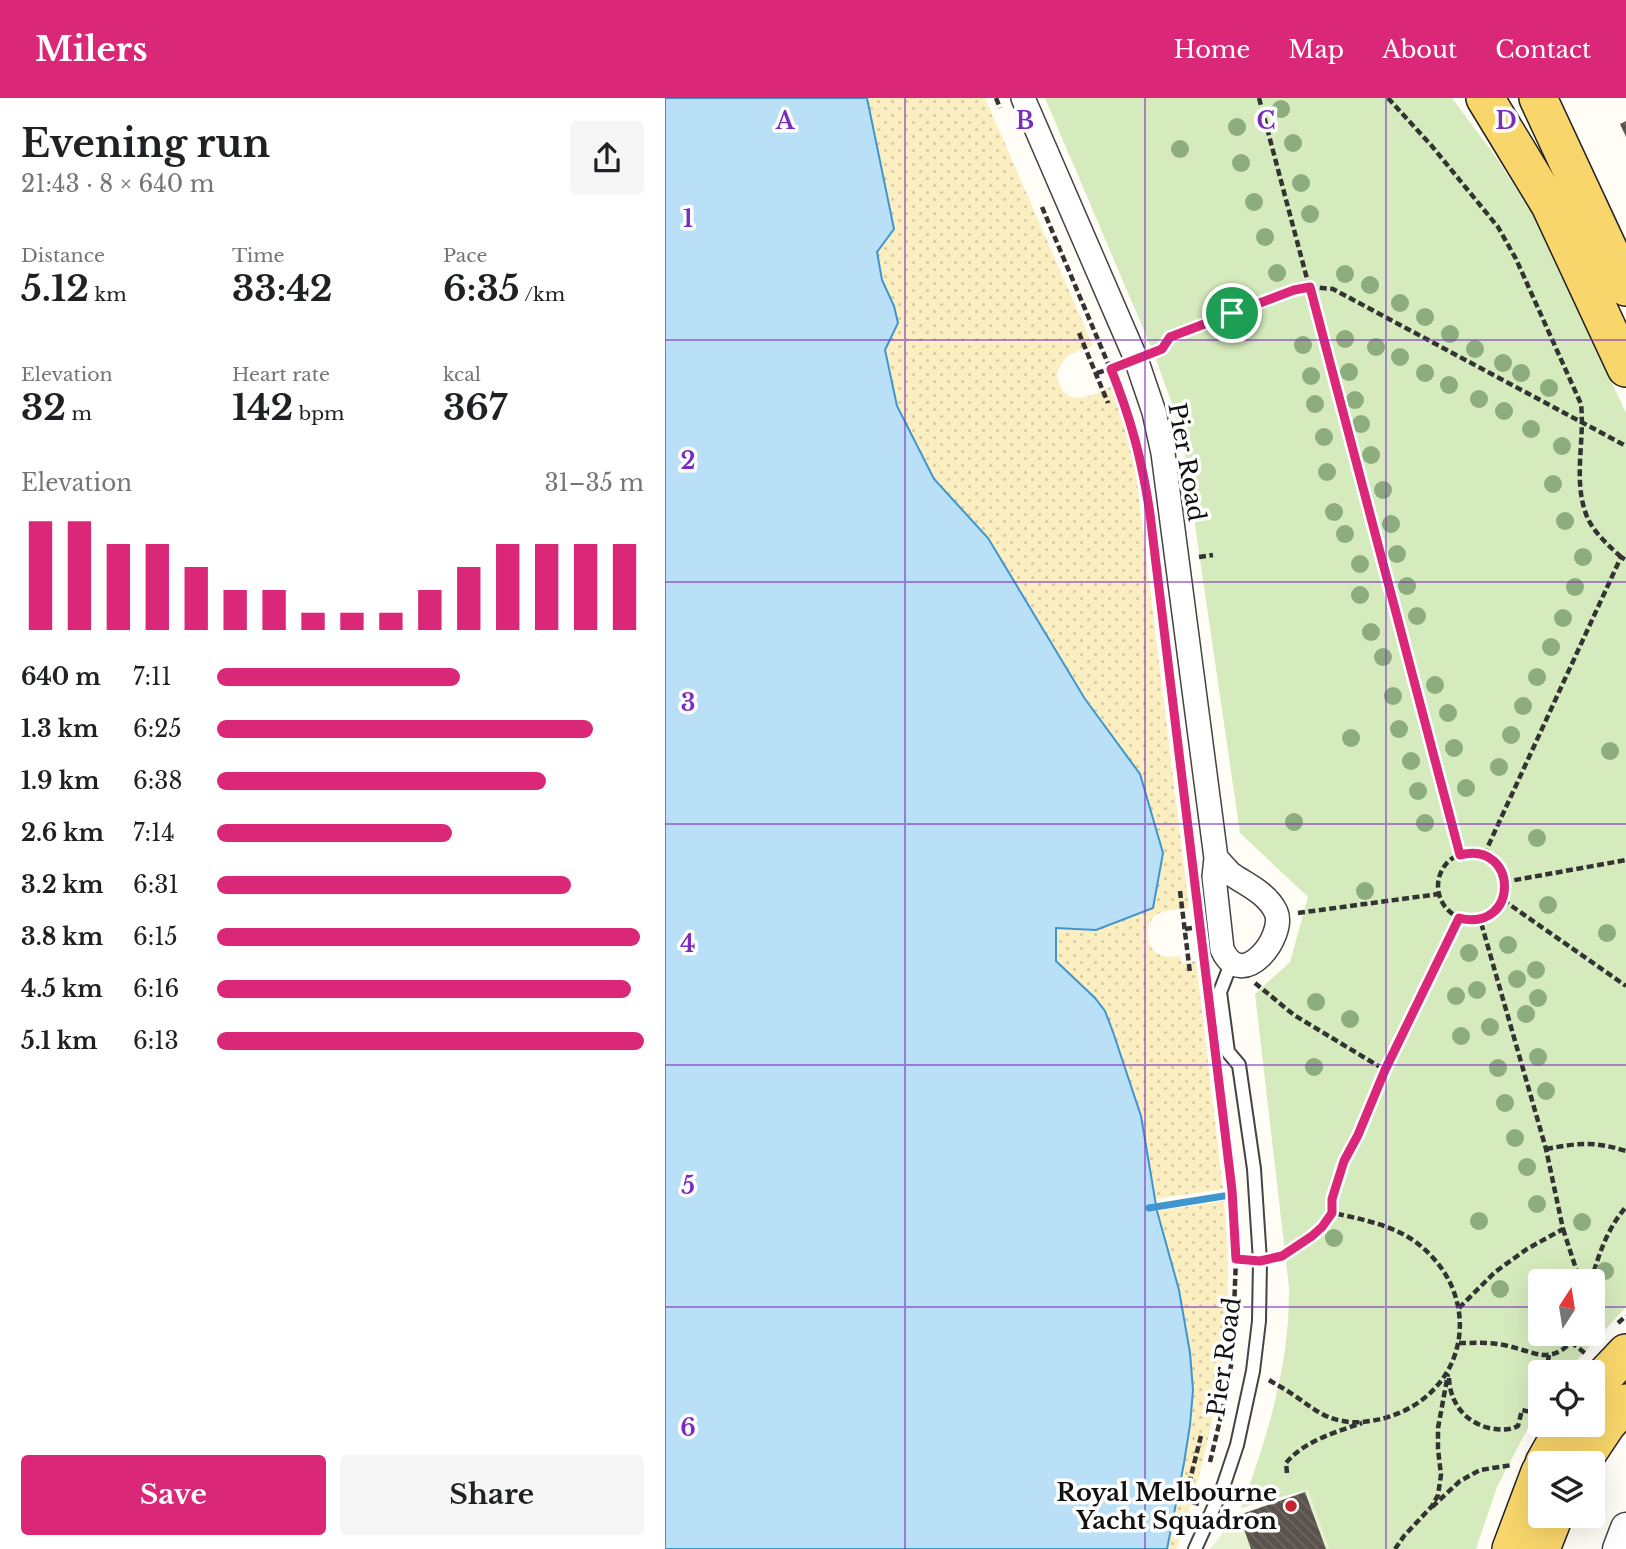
<!DOCTYPE html>
<meta charset="utf-8">
<style>
:root{--surface:#fff;--page:#f6f6f6;--text:#202124;--muted:#757577;--accent:#db2777}
body{margin:0;font-family:"Libre Baskerville",serif;background:var(--page);color:var(--text);height:100vh;display:flex;flex-direction:column;font-size:26px;white-space:nowrap}
*{box-sizing:border-box;margin:0}
p{font-size:23px;color:var(--muted)}
.icon{flex:none;width:38px;height:38px;fill:none;stroke:currentColor;stroke-width:2;stroke-linecap:round;stroke-linejoin:round}
.map{position:relative;flex:1;overflow:hidden}
.drawer{display:flex;flex-direction:column;background:var(--surface);width:665px}
.drawer>*{flex:none}
.needle{width:46px;rotate:12deg}
.tools{position:absolute;left:863px;top:1171px;display:grid;gap:14px}
.tools a{display:grid;place-items:center;width:77px;height:77px;border-radius:7px;background:var(--surface);box-shadow:0 7px 28px #0002;font-size:35px}
.pin{position:absolute;display:grid;place-items:center;width:60px;height:60px;color:#fff;margin:-30px;border:4px solid #fff;border-radius:50%;box-shadow:0 2px 7px #0007}
.round{display:grid;place-items:center;flex:none;width:74px;height:74px;border-radius:7px;background:var(--page)}
.summary{display:flex;align-items:center;justify-content:space-between;height:119px;padding:0 21px}
h1{font-size:38px;font-weight:800;line-height:52px}
.figures{display:grid;grid-template-columns:repeat(3,1fr);gap:10px;height:119px;padding:7px 21px}
.figures div{display:grid;align-content:center}
.figures b{font-size:35px;font-weight:800}
.figures small{font-size:19px;font-weight:400}
.figures p{font-size:19px}
.chart{height:196px;padding:14px 21px}
.chart p{display:flex;justify-content:space-between}
.chart svg{width:100%;height:126px;margin-top:7px;stroke:var(--accent);stroke-width:6}
.action{display:flex;gap:14px;margin-top:auto;padding:14px 21px}
.action a{flex:1;height:80px;border-radius:7px;background:var(--accent);color:#fff;font-size:28px;font-weight:800;line-height:80px;text-align:center}
.action a+a{background:var(--page);color:var(--text)}
ul{padding:0 21px;list-style:none;font-size:23px}
li{display:grid;grid-template-columns:112px 84px 1fr;align-items:center;height:52px}
li i{height:18px;border-radius:9px;background:var(--accent)}
header{display:flex;align-items:center;gap:42px;box-sizing:border-box;height:98px;padding:0 35px;background:var(--accent);color:#fff}
header strong{font-size:33px}
nav{display:flex;gap:38px;margin-inline-start:auto;font-size:24px}
main{display:flex;flex:1;min-height:0}
.map>svg:first-child{display:block}
.sand{fill:url(#sand-dots)}
.park{fill:#d5ebbd;fill-rule:evenodd}
.pitch{fill:#e6f2cf}
.water{fill:#b9e0f7;stroke:#3f96cf;stroke-width:2}
.lines{fill:none;stroke-linecap:round;stroke-linejoin:round}
.stream{stroke:#3f96cf;stroke-width:7}
.building{fill:url(#building-back-hatch)}
.service-casing{stroke:#444;stroke-width:16}
.minor-casing{stroke:#444;stroke-width:26}
.tertiary-casing{stroke:#444;stroke-width:33}
.primary-casing{stroke:#222;stroke-width:40}
.path{stroke:#333;stroke-width:4.5;stroke-dasharray:7 3.5;stroke-linecap:butt}
.service{stroke:#fff;stroke-width:12}
.minor{stroke:#fff;stroke-width:23}
.tertiary{stroke:#fff;stroke-width:30}
.primary{stroke:#f9d66b;stroke-width:37}
.tree{fill:#8dad7f}
.route-casing{stroke:#fff;stroke-width:14}
.route{stroke:#db2777;stroke-width:9}
.grid{fill:none;stroke:#7b2cbf;stroke-width:2;stroke-opacity:0.55}
.poi-dot{fill:#c4262e;stroke:#fff;stroke-width:2.5}
.labels{text-anchor:middle;dominant-baseline:central;stroke-width:7;stroke-linejoin:round;paint-order:stroke}
.street-label{font-size:24px;fill:#111;stroke:#fff}
.poi-label{font-size:24px;font-weight:bold;fill:#111;stroke:#fff;text-anchor:end}
.grid-label{font-size:23px;text-anchor:middle;font-weight:bold;fill:#7b2cbf;stroke:#fff;stroke-width:7;stroke-linejoin:round;paint-order:stroke}
</style>
<header>
<strong>Milers</strong>
<nav><a>Home</a><a>Map</a><a>About</a><a>Contact</a></nav>
</header>
<main>
<section class="drawer">
<div class="summary"><div><h1>Evening run</h1><p>21:43 · 8 × 640 m</p></div><a class="round"><svg class="icon" aria-label="share" viewBox="0 0 24 24"><path d="M12 15V3M7 8l5-5 5 5M5 13v7h14v-7"/></svg></a></div>
<div class="figures">
<div><p>Distance</p><b>5.12<small> km</small></b></div>
<div><p>Time</p><b>33:42</b></div>
<div><p>Pace</p><b>6:35<small> /km</small></b></div>
</div>
<div class="figures">
<div><p>Elevation</p><b>32<small> m</small></b></div>
<div><p>Heart rate</p><b>142<small> bpm</small></b></div>
<div><p>kcal</p><b>367</b></div>
</div>
<div class="chart"><p><span>Elevation</span>31–35 m</p>
<svg viewBox="0 0 160 44" preserveAspectRatio="none"><path d="M5 44V6M15 44V6M25 44V14M35 44V14M45 44V22M55 44V30M65 44V30M75 44V38M85 44V38M95 44V38M105 44V30M115 44V22M125 44V14M135 44V14M145 44V14M155 44V14"/></svg>
</div>
<ul>
<li><b>640 m</b>7:11<i style="width:57%"></i></li>
<li><b>1.3 km</b>6:25<i style="width:88%"></i></li>
<li><b>1.9 km</b>6:38<i style="width:77%"></i></li>
<li><b>2.6 km</b>7:14<i style="width:55%"></i></li>
<li><b>3.2 km</b>6:31<i style="width:83%"></i></li>
<li><b>3.8 km</b>6:15<i style="width:99%"></i></li>
<li><b>4.5 km</b>6:16<i style="width:97%"></i></li>
<li><b>5.1 km</b>6:13<i style="width:100%"></i></li>
</ul>
<div class="action"><a>Save</a><a>Share</a></div>
</section>
<div class="map">
<svg width="961" height="1451" viewBox="0 0 961 1451">
<defs>
<pattern id="sand-dots" width="8" height="8" patternUnits="userSpaceOnUse" patternTransform="scale(1.75)"><rect width="8" height="8" fill="#fbeec1"/><path d="M2 2h.1M6 6h.1" fill="none" stroke="#d6cba5" stroke-width="1.8" stroke-linecap="round"/></pattern>
<pattern id="building-back-hatch" width="6" height="6" patternUnits="userSpaceOnUse" patternTransform="scale(1.75)"><rect width="6" height="6" fill="#5a524d"/><path d="M-1 5l2 2M0 0l6 6M5-1l2 2" fill="none" stroke="#6d6662"/></pattern>
</defs>
<rect width="100%" height="100%" fill="#fffdf5"/>
<g class="sand">
<path d="M202,0H320L428,248C409,254 400,255 392,275C397,311 423,301 446,288L461,330L471,376L524,810C515,812 499,811 491,817C479,826 480,849 493,856C500,860 508,859 515,858L517,865L531,863L558,1091L490,1101L476,1018L440,913L421,890L391,863V830L431,832L475,676L420,601L323,440L269,381L232,308L220,252L233,225L229,208L217,182L212,154L229,131Z"/>
<path d="M559,1103C569,1197 559,1283 535,1374C528,1400 521,1426 511,1451H502L519,1365L525,1255L514,1192L492,1113Z"/>
</g>
<path class="park" d="M380,0H787L831,59L868,117L961,315V1209L901,1274H875V1310L866,1324L832,1389L811,1451H664L642,1392L576,1410C603,1338 625,1266 624,1189L590,896L625,864L643,799L575,735L518,345L506,303L489,256ZM875,1183H928V1236H875Z"/>
<polygon class="pitch" points="643,1391 664,1451 545,1451 566,1425"/>
<polygon class="water" points="0,0 202,0 229,131 212,154 217,182 229,208 233,225 220,252 232,308 269,381 323,440 420,601 475,676 498,755 488,810 431,832 391,830 391,863 430,900 440,913 448,934 476,1018 492,1113 514,1192 525,1255 528,1292 525,1327 519,1365 502,1451 0,1451"/>
<g class="lines">
<polyline class="stream" points="484,1110 559,1098"/>
</g>
<g class="building">
<polygon points="961,23 961,39 955,26"/>
<polygon points="640,1394 661,1451 586,1451 574,1417"/>
</g>
<g class="lines">
<defs>
<polyline id="service" points="530,1451 558,1389 572,1347 588,1273 594,1223 595,1163 589,1071 574,967 563,954 555,894 567,863"/>
<path id="minor" d="M358,0L471,261L489,314L498,355L551,760L549,779L557,851C577,896 621,838 611,814C602,795 582,787 566,776C561,771 556,765 551,760"/>
<polyline id="tertiary" points="953,1451 961,1430"/>
<g id="primary">
<polyline points="820,0 885,107 961,270"/>
<polyline points="873,0 961,189"/>
<polyline points="928,1290 961,1255"/>
<polyline points="879,1365 901,1326"/>
<polyline points="916,1365 942,1326 961,1305"/>
<polyline points="846,1451 875,1374"/>
<polyline points="876,1451 889,1418"/>
</g>
</defs>
<use href="#service" class="service-casing"/>
<use href="#minor" class="minor-casing"/>
<use href="#tertiary" class="tertiary-casing"/>
<use href="#primary" class="primary-casing"/>
<g class="path">
<polyline points="331,0 335,10"/>
<polyline points="594,0 795,757"/>
<path d="M723,0L766,47L833,129L851,161L916,306C920,342 908,381 921,416C927,433 943,447 956,459"/>
<polyline points="377,109 458,301"/>
<polyline points="414,235 443,305"/>
<polyline points="492,253 497,251 505,239 629,192 645,189 668,191 961,348"/>
<polyline points="432,275 448,270"/>
<polyline points="534,459 548,457"/>
<circle cx="807" cy="788" r="34"/>
<polyline points="819,757 956,459 961,462"/>
<polyline points="839,784 961,762"/>
<polyline points="515,793 525,875"/>
<polyline points="838,802 961,888"/>
<polyline points="633,815 774,796"/>
<polyline points="520,831 534,829"/>
<polyline points="590,885 629,917 720,972"/>
<path d="M881,1051C913,1045 929,1043 961,1053"/>
<polyline points="898,1131 915,1183"/>
<polyline points="609,1160 617,1158 635,1147 657,1129 668,1115 667,1101 679,1063 693,1037 720,972 794,819"/>
<path d="M926,1183C934,1156 942,1131 961,1109"/>
<polyline points="794,1210 830,1174 862,1151 898,1131 881,1051 815,821"/>
<polyline points="953,1225 961,1218"/>
<polyline points="906,1244 921,1256"/>
<path d="M794,1245C809,1245 824,1244 839,1247C872,1254 887,1270 913,1236"/>
<polyline points="881,1274 884,1257"/>
<path d="M784,1280C785,1305 800,1324 824,1330C835,1332 843,1333 853,1328L857,1312L866,1314L875,1291"/>
<path d="M604,1282C612,1287 620,1291 627,1296C644,1307 657,1320 678,1323C692,1326 707,1323 720,1320C804,1296 821,1198 752,1145C728,1127 696,1121 668,1115"/>
<polyline points="545,1364 562,1293 567,1261 571,1161 567,1092 552,970"/>
<path d="M622,1375L621,1365C639,1343 671,1334 697,1325"/>
<polyline points="534,1406 520,1402 536,1338"/>
<polyline points="767,1409 795,1383 815,1372 847,1367"/>
<polyline points="730,1451 739,1438 767,1408 773,1397 776,1377 773,1351 773,1330 783,1276"/>
</g>
<use href="#service" class="service"/>
<use href="#minor" class="minor"/>
<use href="#tertiary" class="tertiary"/>
<use href="#primary" class="primary"/>
</g>
<g class="tree">
<circle cx="616" cy="11" r="9"/>
<circle cx="572" cy="29" r="9"/>
<circle cx="628" cy="45" r="9"/>
<circle cx="515" cy="51" r="9"/>
<circle cx="576" cy="65" r="9"/>
<circle cx="636" cy="85" r="9"/>
<circle cx="589" cy="104" r="9"/>
<circle cx="645" cy="116" r="9"/>
<circle cx="600" cy="139" r="9"/>
<circle cx="612" cy="175" r="9"/>
<circle cx="680" cy="176" r="9"/>
<circle cx="705" cy="187" r="9"/>
<circle cx="735" cy="205" r="9"/>
<circle cx="760" cy="219" r="9"/>
<circle cx="785" cy="236" r="9"/>
<circle cx="680" cy="241" r="9"/>
<circle cx="638" cy="247" r="9"/>
<circle cx="711" cy="249" r="9"/>
<circle cx="810" cy="251" r="9"/>
<circle cx="735" cy="259" r="9"/>
<circle cx="838" cy="265" r="9"/>
<circle cx="684" cy="274" r="9"/>
<circle cx="760" cy="275" r="9"/>
<circle cx="856" cy="275" r="9"/>
<circle cx="646" cy="278" r="9"/>
<circle cx="784" cy="287" r="9"/>
<circle cx="884" cy="290" r="9"/>
<circle cx="814" cy="301" r="9"/>
<circle cx="690" cy="302" r="9"/>
<circle cx="650" cy="306" r="9"/>
<circle cx="839" cy="313" r="9"/>
<circle cx="696" cy="326" r="9"/>
<circle cx="866" cy="331" r="9"/>
<circle cx="659" cy="339" r="9"/>
<circle cx="897" cy="348" r="9"/>
<circle cx="706" cy="357" r="9"/>
<circle cx="662" cy="374" r="9"/>
<circle cx="888" cy="386" r="9"/>
<circle cx="718" cy="392" r="9"/>
<circle cx="669" cy="414" r="9"/>
<circle cx="900" cy="423" r="9"/>
<circle cx="726" cy="426" r="9"/>
<circle cx="680" cy="436" r="9"/>
<circle cx="732" cy="456" r="9"/>
<circle cx="918" cy="459" r="9"/>
<circle cx="695" cy="466" r="9"/>
<circle cx="742" cy="488" r="9"/>
<circle cx="910" cy="489" r="9"/>
<circle cx="695" cy="497" r="9"/>
<circle cx="752" cy="518" r="9"/>
<circle cx="898" cy="520" r="9"/>
<circle cx="706" cy="534" r="9"/>
<circle cx="886" cy="549" r="9"/>
<circle cx="718" cy="559" r="9"/>
<circle cx="872" cy="579" r="9"/>
<circle cx="770" cy="587" r="9"/>
<circle cx="728" cy="598" r="9"/>
<circle cx="858" cy="608" r="9"/>
<circle cx="783" cy="615" r="9"/>
<circle cx="734" cy="631" r="9"/>
<circle cx="846" cy="637" r="9"/>
<circle cx="686" cy="640" r="9"/>
<circle cx="789" cy="650" r="9"/>
<circle cx="945" cy="653" r="9"/>
<circle cx="746" cy="663" r="9"/>
<circle cx="834" cy="669" r="9"/>
<circle cx="801" cy="690" r="9"/>
<circle cx="753" cy="693" r="9"/>
<circle cx="629" cy="724" r="9"/>
<circle cx="760" cy="725" r="9"/>
<circle cx="872" cy="740" r="9"/>
<circle cx="700" cy="793" r="9"/>
<circle cx="883" cy="807" r="9"/>
<circle cx="942" cy="835" r="9"/>
<circle cx="843" cy="847" r="9"/>
<circle cx="804" cy="855" r="9"/>
<circle cx="871" cy="872" r="9"/>
<circle cx="852" cy="881" r="9"/>
<circle cx="812" cy="892" r="9"/>
<circle cx="791" cy="898" r="9"/>
<circle cx="873" cy="900" r="9"/>
<circle cx="651" cy="904" r="9"/>
<circle cx="861" cy="916" r="9"/>
<circle cx="685" cy="921" r="9"/>
<circle cx="825" cy="929" r="9"/>
<circle cx="796" cy="938" r="9"/>
<circle cx="873" cy="959" r="9"/>
<circle cx="649" cy="969" r="9"/>
<circle cx="833" cy="970" r="9"/>
<circle cx="881" cy="993" r="9"/>
<circle cx="840" cy="1005" r="9"/>
<circle cx="850" cy="1040" r="9"/>
<circle cx="862" cy="1069" r="9"/>
<circle cx="872" cy="1106" r="9"/>
<circle cx="814" cy="1123" r="9"/>
<circle cx="917" cy="1124" r="9"/>
<circle cx="669" cy="1140" r="9"/>
<circle cx="940" cy="1173" r="9"/>
<circle cx="835" cy="1191" r="9"/>
</g>
<g class="lines">
<defs>
<path id="route" d="M645,189L795,757C854,742 855,835 794,820L720,972L693,1037L679,1063L667,1101V1115L657,1129L647,1138L617,1158L595,1163L571,1161L567,1092L485,416C477,362 466,321 446,271L497,251L505,239L629,192Z"/>
</defs>
<use href="#route" class="route-casing"/>
<use href="#route" class="route"/>
</g>
<path class="grid" d="M240,0V1451M480,0V1451M721,0V1451M0,242H961M0,484H961M0,726H961M0,967H961M0,1209H875M928,1209H961"/>
<circle class="poi-dot" cx="626" cy="1408" r="7"/>
<g class="labels">
<g class="street-label">
<text transform="translate(522 364) rotate(80)">Pier Road</text>
<text transform="translate(559 1259) rotate(-82)">Pier Road</text>
</g>
<g class="poi-label">
<text x="612" y="1394">Royal Melbourne<tspan x="612" dy="28">Yacht Squadron</tspan></text>
</g>
</g>
<g class="grid-label">
<text x="120" y="31">A</text>
<text x="360" y="31">B</text>
<text x="601" y="31">C</text>
<text x="841" y="31">D</text>
<text x="23" y="129">1</text>
<text x="23" y="371">2</text>
<text x="23" y="613">3</text>
<text x="23" y="854">4</text>
<text x="23" y="1096">5</text>
<text x="23" y="1338">6</text>
</g>
</svg>
<div class="tools">
<a><svg class="needle" viewBox="-14 -14 28 28"><path d="M0-13l5 13h-10z" fill="#e53935"/><path d="M0 13l5-13h-10z" fill="#757577"/></svg></a>
<a><svg class="icon" aria-label="locate" viewBox="0 0 24 24"><circle cx="12" cy="12" r="6"/><path d="M12 2v4M12 18v4M2 12h4M18 12h4"/></svg></a>
<a><svg class="icon" aria-label="layers" viewBox="0 0 24 24"><path d="M12 4l9 5-9 5-9-5zM3 14l9 5 9-5"/></svg></a>
</div>
<div class="pin" style="left:567px;top:215px;background:#1e9e55"><svg class="icon" aria-label="arrive" viewBox="0 0 24 24"><path d="M6 21V4h12l-3 4 3 4H6"/></svg></div>
</div>
</main>
